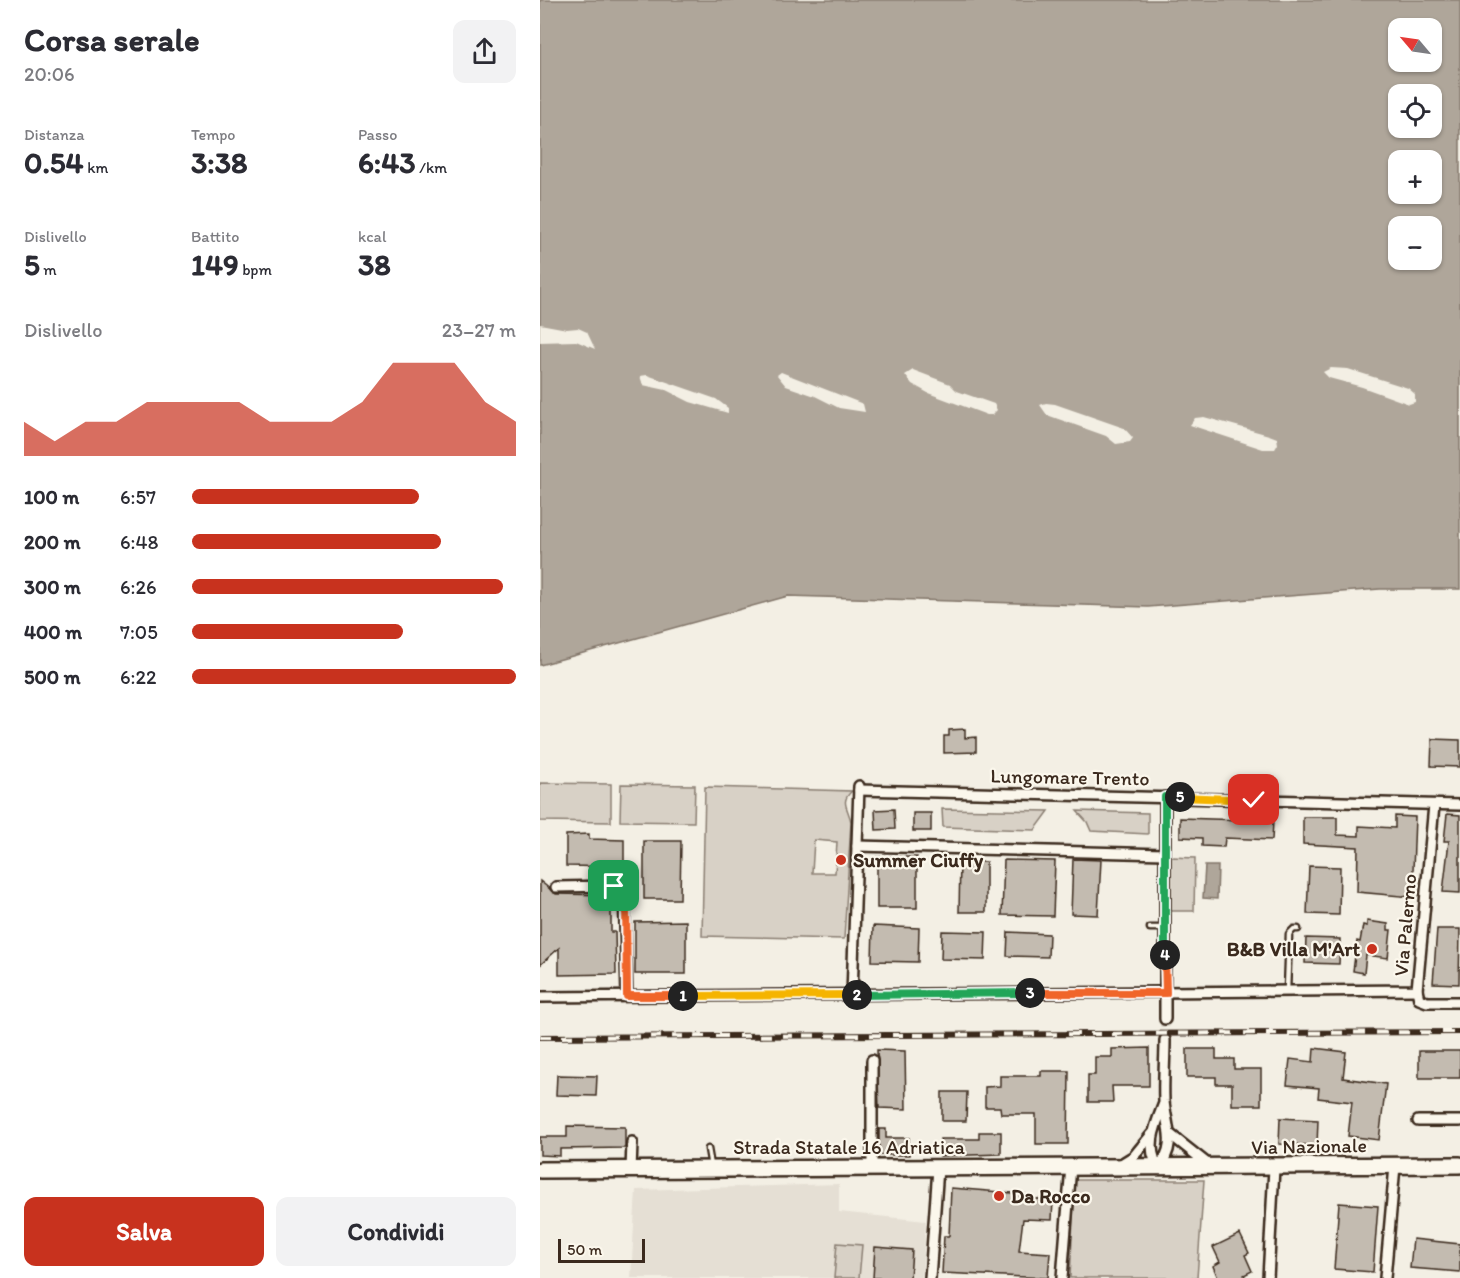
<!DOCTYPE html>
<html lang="it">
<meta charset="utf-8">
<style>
:root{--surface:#fff;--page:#f2f2f3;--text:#2b2b33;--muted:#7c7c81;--accent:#c8321e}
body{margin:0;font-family:Itim,sans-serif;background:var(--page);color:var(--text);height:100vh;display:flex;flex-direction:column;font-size:22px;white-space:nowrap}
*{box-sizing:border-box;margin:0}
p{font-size:20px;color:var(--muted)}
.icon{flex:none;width:33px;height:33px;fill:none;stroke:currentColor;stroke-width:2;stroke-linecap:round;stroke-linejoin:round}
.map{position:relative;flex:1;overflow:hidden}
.side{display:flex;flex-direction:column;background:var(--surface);width:540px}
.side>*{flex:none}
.needle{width:39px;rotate:299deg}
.buttons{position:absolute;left:848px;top:18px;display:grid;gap:12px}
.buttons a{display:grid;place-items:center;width:54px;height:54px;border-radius:12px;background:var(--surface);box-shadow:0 2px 4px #0004;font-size:30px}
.scale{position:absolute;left:18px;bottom:15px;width:87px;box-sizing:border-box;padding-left:6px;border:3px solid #3b2a1e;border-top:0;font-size:16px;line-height:21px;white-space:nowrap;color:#3b2a1e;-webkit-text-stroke:4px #fbf7ec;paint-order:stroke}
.pin{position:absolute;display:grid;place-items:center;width:51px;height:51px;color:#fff;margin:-26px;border-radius:12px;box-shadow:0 3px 9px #0006}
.km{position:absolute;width:30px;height:30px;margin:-15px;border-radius:50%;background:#222;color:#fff;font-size:16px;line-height:30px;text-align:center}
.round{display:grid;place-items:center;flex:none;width:63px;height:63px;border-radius:12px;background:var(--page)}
.summary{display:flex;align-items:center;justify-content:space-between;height:102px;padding:0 24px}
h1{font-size:33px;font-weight:700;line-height:45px}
.metrics{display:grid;grid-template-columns:repeat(3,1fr);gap:9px;height:102px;padding:6px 24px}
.metrics div{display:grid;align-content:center}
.metrics b{font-size:30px;font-weight:700}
.metrics small{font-size:16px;font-weight:400}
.metrics p{font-size:16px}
.chart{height:168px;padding:12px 24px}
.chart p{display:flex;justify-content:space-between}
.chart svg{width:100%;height:108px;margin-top:6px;fill:var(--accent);opacity:.7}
.action{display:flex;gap:12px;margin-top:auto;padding:12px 24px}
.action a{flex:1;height:69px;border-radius:12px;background:var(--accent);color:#fff;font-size:24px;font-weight:700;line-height:69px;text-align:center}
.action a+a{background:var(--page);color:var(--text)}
ul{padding:0 24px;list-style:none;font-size:20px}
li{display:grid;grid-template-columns:96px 72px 1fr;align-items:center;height:45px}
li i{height:15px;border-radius:8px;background:var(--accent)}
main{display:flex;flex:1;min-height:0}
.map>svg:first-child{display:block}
.built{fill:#e5dfd4}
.green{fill:#d8d1c6;stroke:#8a7e72;stroke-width:1.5;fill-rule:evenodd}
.water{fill:#afa69a;stroke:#817468;stroke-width:1.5;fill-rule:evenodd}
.pier{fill:#f3efe4}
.building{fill:#c3bbb0;stroke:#3b2a1e;stroke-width:1.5}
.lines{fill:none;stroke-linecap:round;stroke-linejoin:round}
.street-tunnel{stroke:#cec8bc;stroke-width:9;stroke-dasharray:9 4.5;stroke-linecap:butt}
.lane-casing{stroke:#3b2a1e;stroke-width:9}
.street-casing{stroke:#3b2a1e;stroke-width:14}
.primary-casing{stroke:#3b2a1e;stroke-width:20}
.lane{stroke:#fbf7ec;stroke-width:4.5}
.street{stroke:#fbf7ec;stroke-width:9}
.primary{stroke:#fbf7ec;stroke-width:15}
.rail-casing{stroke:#3b2a1e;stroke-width:6}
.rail{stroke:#fbf7ec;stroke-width:4;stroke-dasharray:11;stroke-linecap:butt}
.split-1-casing{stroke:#fff;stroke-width:12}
.split-2-casing{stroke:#fff;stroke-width:12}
.split-3-casing{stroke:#fff;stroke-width:12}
.split-4-casing{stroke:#fff;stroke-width:12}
.split-5-casing{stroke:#fff;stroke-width:12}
.split-6-casing{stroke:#fff;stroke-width:12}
.split-1{stroke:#f0652b;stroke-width:8}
.split-2{stroke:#f5b400;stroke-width:8}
.split-3{stroke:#22a559;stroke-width:8}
.split-4{stroke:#f0652b;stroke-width:8}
.split-5{stroke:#22a559;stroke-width:8}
.split-6{stroke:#f5b400;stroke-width:8}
.poi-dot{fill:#c8321e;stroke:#fbf7ec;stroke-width:2}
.labels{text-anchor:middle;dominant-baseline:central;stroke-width:4.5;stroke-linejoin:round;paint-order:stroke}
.street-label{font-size:20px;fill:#3b2a1e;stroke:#fbf7ec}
.poi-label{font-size:20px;font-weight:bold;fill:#3b2a1e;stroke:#fbf7ec;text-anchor:start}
</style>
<main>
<section class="side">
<div class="summary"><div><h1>Corsa serale</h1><p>20:06</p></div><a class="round"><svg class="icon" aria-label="share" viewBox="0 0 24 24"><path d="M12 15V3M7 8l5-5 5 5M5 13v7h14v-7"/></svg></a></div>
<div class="metrics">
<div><p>Distanza</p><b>0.54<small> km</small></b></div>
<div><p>Tempo</p><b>3:38</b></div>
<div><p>Passo</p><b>6:43<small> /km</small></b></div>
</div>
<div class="metrics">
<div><p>Dislivello</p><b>5<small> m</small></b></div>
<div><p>Battito</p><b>149<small> bpm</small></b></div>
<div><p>kcal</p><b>38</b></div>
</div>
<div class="chart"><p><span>Dislivello</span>23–27 m</p>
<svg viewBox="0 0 160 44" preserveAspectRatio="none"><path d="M0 44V30L10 38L20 30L30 30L40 22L50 22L60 22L70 22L80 30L90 30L100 30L110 22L120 6L130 6L140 6L150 22L160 30V44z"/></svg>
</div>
<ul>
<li><b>100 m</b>6:57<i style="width:70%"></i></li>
<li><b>200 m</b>6:48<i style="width:77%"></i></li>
<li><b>300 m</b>6:26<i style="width:96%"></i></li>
<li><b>400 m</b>7:05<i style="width:65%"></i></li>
<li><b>500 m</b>6:22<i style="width:100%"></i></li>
</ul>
<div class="action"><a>Salva</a><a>Condividi</a></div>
</section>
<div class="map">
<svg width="920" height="1278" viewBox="0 0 920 1278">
<rect width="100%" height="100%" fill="#f3efe4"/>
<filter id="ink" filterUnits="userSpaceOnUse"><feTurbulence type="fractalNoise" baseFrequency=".0167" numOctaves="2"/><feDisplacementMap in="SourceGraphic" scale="12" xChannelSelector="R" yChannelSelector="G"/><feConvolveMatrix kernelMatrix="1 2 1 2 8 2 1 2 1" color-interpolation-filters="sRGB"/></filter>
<g filter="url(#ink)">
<polygon class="built" points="299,1184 299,1212 386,1221 382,1278 91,1278 96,1190"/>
<g class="green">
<polygon points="0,783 71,784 71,822 0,821"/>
<polygon points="81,784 155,785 154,822 80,821"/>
<path d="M165,787L312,791C299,802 309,809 311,822L304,939L162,936ZM274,840L297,842L295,873H272Z"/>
<polygon points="402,809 509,811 495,830 403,827"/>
<polygon points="537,811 608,813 608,834 551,831 547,822"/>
<polygon points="631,857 655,858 654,911 630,911"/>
<polygon points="535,1180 664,1180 657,1278 530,1278"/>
<polygon points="297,1243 322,1245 319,1278 294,1278"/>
</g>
<g class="water">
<path d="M0,0H920V589H840L608,607L248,596L0,665ZM858,28H891V62H858ZM858,94H891V128H858ZM858,160H891V194H858ZM858,226H891V260H858Z"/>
<polygon points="665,866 678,866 677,899 663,898"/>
</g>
<g class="pier">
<polygon points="0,324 27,329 38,328 47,332 55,349 36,341 0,342"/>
<polygon points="791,368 808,369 868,388 875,394 875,402 869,404 822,387 789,378 783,372"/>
<polygon points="373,370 410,384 417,391 454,404 457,410 452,415 447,415 388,393 372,384 365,375"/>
<polygon points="241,372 323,404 325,412 299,408 275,396 246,386 237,375"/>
<polygon points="107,375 176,399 188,408 188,413 150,402 126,390 103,385 100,376"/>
<polygon points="506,403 515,404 584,428 593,438 590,442 576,444 566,436 507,415 500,405"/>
<polygon points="664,417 729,435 737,438 738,444 735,449 723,449 650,425 655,418"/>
</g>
<g class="building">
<polygon points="425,729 425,738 436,737 436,752 404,753 404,736 409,736 409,730"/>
<polygon points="892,739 920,740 920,767 891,766"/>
<polygon points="354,809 355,829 336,830 335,810"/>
<rect x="373" y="813" width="18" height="18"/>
<polygon points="907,814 920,815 920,893 903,892 909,841 904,841"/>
<polygon points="855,816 875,817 872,897 817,892 818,847 763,844 763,817 797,817 797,835 819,836 819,826 855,828"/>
<polygon points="640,818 733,821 732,840 685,838 684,847 662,846 662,838 640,837"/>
<polygon points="49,834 49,839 84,840 84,867 26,866 26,835"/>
<polygon points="104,841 141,841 140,899 104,899"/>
<rect x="337" y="857" width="40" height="51"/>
<polygon points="533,859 561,860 558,915 531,914"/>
<polygon points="464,860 515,861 513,916 462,915"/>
<polygon points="420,862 446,862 446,912 419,912"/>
<polygon points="769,866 800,867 799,915 767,914"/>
<polygon points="0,881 16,894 71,895 71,932 75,932 76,974 19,975 19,948 0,965"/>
<polygon points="146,921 146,974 95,974 95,922"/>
<polygon points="827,921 848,924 848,930 851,930 848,958 826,955 824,973 813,971 817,941 820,942 823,925 827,926"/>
<polygon points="333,926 379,928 378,962 332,961"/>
<polygon points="897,929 920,929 919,984 893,983"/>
<polygon points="402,931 446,932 445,960 401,959"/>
<polygon points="468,932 509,934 508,957 467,956"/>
<polygon points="766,938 800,939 799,964 765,963"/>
<polygon points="609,1048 609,1086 572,1086 573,1102 548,1102 548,1075 555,1075 555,1057 572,1057 572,1049"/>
<polygon points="774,1048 806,1052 803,1078 846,1084 839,1140 808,1136 812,1102 778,1098 779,1088 747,1085 750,1059 773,1062"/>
<polygon points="647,1049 676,1049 676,1059 694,1059 694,1069 721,1069 721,1105 692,1105 692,1084 676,1084 676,1077 647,1077"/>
<polygon points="337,1050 365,1051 366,1109 339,1108"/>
<rect x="879" y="1051" width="41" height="27"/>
<polygon points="501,1071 529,1071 528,1144 496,1144 496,1114 461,1114 460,1107 445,1107 445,1087 460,1086 460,1076 501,1076"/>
<polygon points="17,1075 57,1076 56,1096 16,1095"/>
<polygon points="402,1092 427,1092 426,1121 402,1121"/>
<polygon points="740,1118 778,1120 777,1145 739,1144"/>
<polygon points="27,1126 85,1127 85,1148 20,1149 20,1156 0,1155 0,1137 27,1137"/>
<polygon points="339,1129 346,1129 346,1138 369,1138 369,1155 339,1155"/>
<polygon points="439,1132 461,1132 461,1154 400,1156 400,1139 439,1139"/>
<polygon points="411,1188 485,1194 484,1198 513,1200 512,1220 483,1219 479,1251 510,1253 508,1278 402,1273 404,1236 409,1236"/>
<polygon points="799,1203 838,1206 833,1272 794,1269"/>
<polygon points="700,1234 709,1253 705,1255 712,1271 704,1275 706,1278 678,1278 673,1266 680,1262 673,1247"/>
<polygon points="873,1239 920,1244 920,1272 870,1268"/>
<polygon points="335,1247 372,1250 370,1278 333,1278"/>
</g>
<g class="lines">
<polyline class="street-tunnel" points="625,1040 625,1019"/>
<defs>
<g id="lane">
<polyline points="610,928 625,928"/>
<polyline points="747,991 749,934 754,929 758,929"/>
<polyline points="168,1149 171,1166"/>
</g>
<g id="street">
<polyline points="319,790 920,805"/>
<polyline points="625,797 625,1019"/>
<polyline points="317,846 625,854"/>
<polyline points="16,887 71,886 84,891 87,996"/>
<polyline points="877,990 879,999 887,1002 920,1002"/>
<polyline points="312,995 319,786"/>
<polyline points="0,997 877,990 894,805"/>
<polyline points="332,1060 332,1168"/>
<path d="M624,1103C616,1124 605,1146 618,1167C638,1146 626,1126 624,1101C623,1081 625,1060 625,1040"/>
<polyline points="878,1121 920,1121"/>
<polyline points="631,1135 669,1165"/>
<polyline points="581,1164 594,1156 612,1134"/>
<polyline points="91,1171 92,1142"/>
<polyline points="390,1278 398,1168"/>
<polyline points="522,1278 531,1166"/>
<polyline points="728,1278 734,1168"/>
<polyline points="845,1278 855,1166"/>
</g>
<polyline id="primary" points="0,1170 920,1165"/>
</defs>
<use href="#lane" class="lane-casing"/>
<use href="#street" class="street-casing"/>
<use href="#primary" class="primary-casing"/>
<use href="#lane" class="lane"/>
<use href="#street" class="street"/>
<use href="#primary" class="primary"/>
<defs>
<polyline id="rail" points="0,1037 920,1032"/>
</defs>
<use href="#rail" class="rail-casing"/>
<use href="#rail" class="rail"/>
</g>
</g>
<g class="lines" filter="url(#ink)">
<defs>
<polyline id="split-1" points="74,886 82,889 86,898 87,996 143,996"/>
<polyline id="split-2" points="143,996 317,995"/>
<polyline id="split-3" points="317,995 490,993"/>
<polyline id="split-4" points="490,993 626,993 625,955"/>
<polyline id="split-5" points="625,955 625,797 640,797"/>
<polyline id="split-6" points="640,797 714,800"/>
</defs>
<use href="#split-1" class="split-1-casing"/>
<use href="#split-2" class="split-2-casing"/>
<use href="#split-3" class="split-3-casing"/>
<use href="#split-4" class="split-4-casing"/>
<use href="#split-5" class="split-5-casing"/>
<use href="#split-6" class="split-6-casing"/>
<use href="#split-1" class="split-1"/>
<use href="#split-2" class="split-2"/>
<use href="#split-3" class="split-3"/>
<use href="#split-4" class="split-4"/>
<use href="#split-5" class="split-5"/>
<use href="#split-6" class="split-6"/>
</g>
<g class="poi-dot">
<circle cx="301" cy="860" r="6"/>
<circle cx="832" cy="949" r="6"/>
<circle cx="459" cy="1196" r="6"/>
</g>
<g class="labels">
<g class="street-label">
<text transform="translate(530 777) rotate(1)">Lungomare Trento</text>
<text transform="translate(865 925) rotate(-85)">Via Palermo</text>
<text transform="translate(769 1146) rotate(-1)">Via Nazionale</text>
<text x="309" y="1147">Strada Statale 16 Adriatica</text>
</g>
<g class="poi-label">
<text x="313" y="860">Summer Ciuffy</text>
<text x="820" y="949" text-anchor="end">B&amp;B Villa M'Art</text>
<text x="471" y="1196">Da Rocco</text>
</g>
</g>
</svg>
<div class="buttons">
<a><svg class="needle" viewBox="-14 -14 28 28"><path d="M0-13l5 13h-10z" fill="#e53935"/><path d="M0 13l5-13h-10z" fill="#7c7c81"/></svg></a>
<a><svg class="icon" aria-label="locate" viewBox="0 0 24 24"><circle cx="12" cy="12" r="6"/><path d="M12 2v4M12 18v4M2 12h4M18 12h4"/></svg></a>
<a>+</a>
<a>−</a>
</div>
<div class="scale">50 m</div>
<div class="pin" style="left:74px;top:886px;background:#1e9e55"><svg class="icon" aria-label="arrive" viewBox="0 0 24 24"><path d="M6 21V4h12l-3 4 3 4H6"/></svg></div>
<div class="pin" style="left:714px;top:800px;background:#d93025"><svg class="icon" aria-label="check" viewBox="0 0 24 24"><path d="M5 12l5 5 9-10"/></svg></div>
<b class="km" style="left:143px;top:996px">1</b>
<b class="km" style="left:317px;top:995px">2</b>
<b class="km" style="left:490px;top:993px">3</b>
<b class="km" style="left:625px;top:955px">4</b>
<b class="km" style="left:640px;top:797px">5</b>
</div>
</main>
